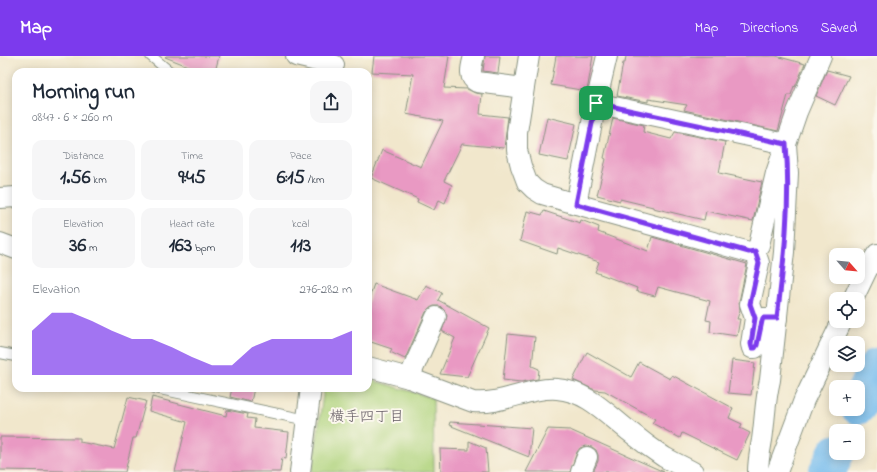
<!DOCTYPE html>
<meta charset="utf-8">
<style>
:root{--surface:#fff;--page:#f6f6f7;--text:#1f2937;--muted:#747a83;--accent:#7c3aed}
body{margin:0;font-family:"Indie Flower","Klee One",sans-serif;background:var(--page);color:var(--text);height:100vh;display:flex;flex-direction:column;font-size:15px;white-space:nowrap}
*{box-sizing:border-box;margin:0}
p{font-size:13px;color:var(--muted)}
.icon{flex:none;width:22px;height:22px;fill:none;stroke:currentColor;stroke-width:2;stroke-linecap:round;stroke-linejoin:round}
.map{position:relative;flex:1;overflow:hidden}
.sheet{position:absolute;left:12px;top:12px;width:360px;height:324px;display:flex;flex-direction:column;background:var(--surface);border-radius:12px;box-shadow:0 2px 10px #0003}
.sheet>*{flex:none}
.needle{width:26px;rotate:117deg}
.controls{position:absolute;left:829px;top:192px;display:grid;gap:8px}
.controls a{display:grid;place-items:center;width:36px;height:36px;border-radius:8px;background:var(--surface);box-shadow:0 2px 10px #0003;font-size:20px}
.pin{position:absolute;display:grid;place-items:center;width:34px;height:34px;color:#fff;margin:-17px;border-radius:8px;box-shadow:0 2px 6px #0006}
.round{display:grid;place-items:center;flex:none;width:42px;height:42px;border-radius:12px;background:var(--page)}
.summary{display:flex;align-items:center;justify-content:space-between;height:68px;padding:0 20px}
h1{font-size:22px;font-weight:700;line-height:30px}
.stats{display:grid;grid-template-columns:repeat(3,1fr);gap:6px;height:68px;padding:4px 20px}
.stats div{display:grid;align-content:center;border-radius:10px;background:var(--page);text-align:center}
.stats b{font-size:20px;font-weight:700}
.stats small{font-size:11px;font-weight:400}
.stats p{font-size:11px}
.chart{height:112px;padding:8px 20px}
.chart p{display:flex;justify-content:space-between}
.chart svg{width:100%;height:72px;margin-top:4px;fill:var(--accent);opacity:.7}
header{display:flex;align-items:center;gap:24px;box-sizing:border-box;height:56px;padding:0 20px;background:var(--accent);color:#fff}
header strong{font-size:19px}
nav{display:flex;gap:22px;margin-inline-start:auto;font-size:14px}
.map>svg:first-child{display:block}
.green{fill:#afd37b;stroke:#678858}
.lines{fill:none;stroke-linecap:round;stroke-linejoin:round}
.river{stroke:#76bced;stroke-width:37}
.building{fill:#e999c3}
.service-casing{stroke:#889280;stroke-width:12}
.minor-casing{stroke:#889280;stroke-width:22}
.service{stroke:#fff;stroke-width:10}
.minor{stroke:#fff;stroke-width:20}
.route-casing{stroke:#fff;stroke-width:8}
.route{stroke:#7c3aed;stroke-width:5}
.labels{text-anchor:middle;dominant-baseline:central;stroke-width:4;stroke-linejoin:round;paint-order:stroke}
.neighbourhood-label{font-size:15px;fill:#665d66;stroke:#fbf7ec}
</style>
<header>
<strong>Map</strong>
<nav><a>Map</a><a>Directions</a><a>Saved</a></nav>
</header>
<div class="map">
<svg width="877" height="416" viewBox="0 0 877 416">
<rect width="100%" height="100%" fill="#fbf7ec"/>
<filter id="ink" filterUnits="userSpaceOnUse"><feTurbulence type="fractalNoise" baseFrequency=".025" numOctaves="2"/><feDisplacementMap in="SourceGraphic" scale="8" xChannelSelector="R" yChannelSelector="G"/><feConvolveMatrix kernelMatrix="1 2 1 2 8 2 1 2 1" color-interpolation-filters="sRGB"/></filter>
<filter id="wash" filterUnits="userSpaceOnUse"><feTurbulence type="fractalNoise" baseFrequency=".012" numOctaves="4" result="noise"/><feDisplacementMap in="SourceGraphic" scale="16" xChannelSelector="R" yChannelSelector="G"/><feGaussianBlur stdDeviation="0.9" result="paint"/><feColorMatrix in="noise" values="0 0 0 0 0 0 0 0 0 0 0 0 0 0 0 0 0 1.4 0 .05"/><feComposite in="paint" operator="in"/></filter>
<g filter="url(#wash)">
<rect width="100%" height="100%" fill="#f1e7cc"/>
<polygon class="green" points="368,323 433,342 434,416 312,416 324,332 368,332"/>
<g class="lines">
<g class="river">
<polyline points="858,350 877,310"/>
<polyline points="827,416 836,397"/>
</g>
</g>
<g id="blocks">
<g class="building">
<polygon points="166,0 219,0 215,16 203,16 165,1"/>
<polygon points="374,0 449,0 444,32 467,33 475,37 482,38 480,58 508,61 504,92 462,88 444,125 452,129 445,147 439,144 434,154 417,146 418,143 371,122 382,94 421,111 443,65 406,58 413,18 372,16"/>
<polygon points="485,0 500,0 498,17 483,15"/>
<polygon points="556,0 593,0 587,35 551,29"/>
<polygon points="626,0 776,0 805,8 795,31 794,30 791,39 788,39 778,75 684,54 687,49 648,43 648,46 617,40 623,7 625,7"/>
<polygon points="827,14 849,20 835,49 816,40"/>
<polygon points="547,61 576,68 568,105 539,99"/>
<polygon points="613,62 644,69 643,76 671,83 675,76 725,86 719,117 762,126 753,165 706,155 704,164 653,152 653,151 620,143 620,145 597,139 606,103 604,102"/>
<polygon points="527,155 542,159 544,155 580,167 581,164 599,171 598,176 648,195 652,181 747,208 739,246 740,254 737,263 740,263 737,280 710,276 711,265 706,264 710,245 658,231 655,240 636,235 637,232 595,216 599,206 558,192 557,198 520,185"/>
<polygon points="374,228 418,244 426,229 442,237 438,244 489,272 467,321 440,318 455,282 442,275 447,260 445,255 440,250 434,250 430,252 426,256 405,303 390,296 392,293 368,285 368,245"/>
<polygon points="508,278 535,281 532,310 539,313 538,323 521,326 503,324"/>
<polygon points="587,296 631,321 639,306 670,323 672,319 733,352 729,362 742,368 740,372 750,377 737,404 682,377 680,382 652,367 655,363 605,335 595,334 573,324"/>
<polygon points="732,304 755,307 751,339 728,337"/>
<polygon points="232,332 254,332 251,346 230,341"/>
<polygon points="128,341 146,345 136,382 133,382 125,416 0,414 0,381 80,382 80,386 114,393"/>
<polygon points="152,341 226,360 227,354 248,358 247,362 255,363 254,372 289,376 286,403 282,402 280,416 175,416 187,366 149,355"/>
<polygon points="450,366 532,372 529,401 449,369"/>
<polygon points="548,373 570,374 664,416 593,416 598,405 598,399 596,394 592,391 586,390 580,392 577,396 570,416 526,416"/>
<polygon points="469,385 486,392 488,416 441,416 440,393 469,394"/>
</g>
</g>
</g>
<g filter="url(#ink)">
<use href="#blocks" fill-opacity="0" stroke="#889280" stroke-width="1"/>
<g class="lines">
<defs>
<g id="service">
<polyline points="151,0 170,16"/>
<polyline points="0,297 16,300"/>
<polyline points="155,332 307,364"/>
</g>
<g id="minor">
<polyline points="296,0 334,9"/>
<path d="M474,0C472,9 467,21 477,26L523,32"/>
<polyline points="529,0 517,76 517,94 521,110 527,126 534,133 542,138 576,148 749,196 755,195 759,189 776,117 786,88 596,47"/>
<polyline points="0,142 16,141"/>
<polyline points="576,148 596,47 607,0"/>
<polyline points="0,187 16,193"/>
<polyline points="755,195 759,207 750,248 755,262 751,288 752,292 755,292 757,289 762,265 763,262 777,262"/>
<polyline points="853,243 867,214 877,198"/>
<path d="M368,311L409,322L473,346C502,349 529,331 557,333C587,335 607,358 629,375C640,384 652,393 664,401C673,406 684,411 693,416"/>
<polyline points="409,322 436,261"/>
<polyline points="300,416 311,332"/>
<polyline points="581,416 587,401"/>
<path d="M758,416C758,405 760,395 762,384C765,364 765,344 770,324L784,196L788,117L786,88L797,56L821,0"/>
<polyline points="777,416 804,344 842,265"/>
</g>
</defs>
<use href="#service" class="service-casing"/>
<use href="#minor" class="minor-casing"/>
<use href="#service" class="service"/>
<use href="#minor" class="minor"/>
</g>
</g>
<g class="lines" filter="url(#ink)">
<defs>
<path id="route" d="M596,47L786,88C791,146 784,205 777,262H763L762,265L757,289L755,292H752L751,288L755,262L750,248L759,207L755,195L749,196L576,148Z"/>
</defs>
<use href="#route" class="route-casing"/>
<use href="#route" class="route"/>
</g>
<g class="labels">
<g class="neighbourhood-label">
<text x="367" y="361">横手四丁目</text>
</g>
</g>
</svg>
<div class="controls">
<a><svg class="needle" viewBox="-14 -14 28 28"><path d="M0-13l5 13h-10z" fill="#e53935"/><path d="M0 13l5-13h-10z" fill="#747a83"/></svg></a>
<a><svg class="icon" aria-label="locate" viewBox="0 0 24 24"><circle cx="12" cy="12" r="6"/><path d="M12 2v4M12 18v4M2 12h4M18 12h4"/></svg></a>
<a><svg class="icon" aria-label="layers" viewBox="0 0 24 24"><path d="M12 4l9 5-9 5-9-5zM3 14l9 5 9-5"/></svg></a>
<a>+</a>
<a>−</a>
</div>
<div class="pin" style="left:596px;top:47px;background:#1e9e55"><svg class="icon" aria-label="arrive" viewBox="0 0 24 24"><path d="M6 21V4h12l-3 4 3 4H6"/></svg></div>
<section class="sheet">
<div class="summary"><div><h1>Morning run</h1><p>08:47 · 6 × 260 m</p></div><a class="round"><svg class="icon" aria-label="share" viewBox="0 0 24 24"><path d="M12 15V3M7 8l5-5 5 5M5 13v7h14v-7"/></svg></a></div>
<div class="stats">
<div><p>Distance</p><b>1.56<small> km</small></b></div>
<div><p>Time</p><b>9:45</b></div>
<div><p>Pace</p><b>6:15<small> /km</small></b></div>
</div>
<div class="stats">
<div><p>Elevation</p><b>36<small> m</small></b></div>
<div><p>Heart rate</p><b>163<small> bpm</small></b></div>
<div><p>kcal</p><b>113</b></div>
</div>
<div class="chart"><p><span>Elevation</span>276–282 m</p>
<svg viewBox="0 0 160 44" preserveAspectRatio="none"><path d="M0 44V17L10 6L20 6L30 11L40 17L50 22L60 22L70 27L80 33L90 38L100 38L110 27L120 22L130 22L140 22L150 22L160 17V44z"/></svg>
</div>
</section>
</div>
